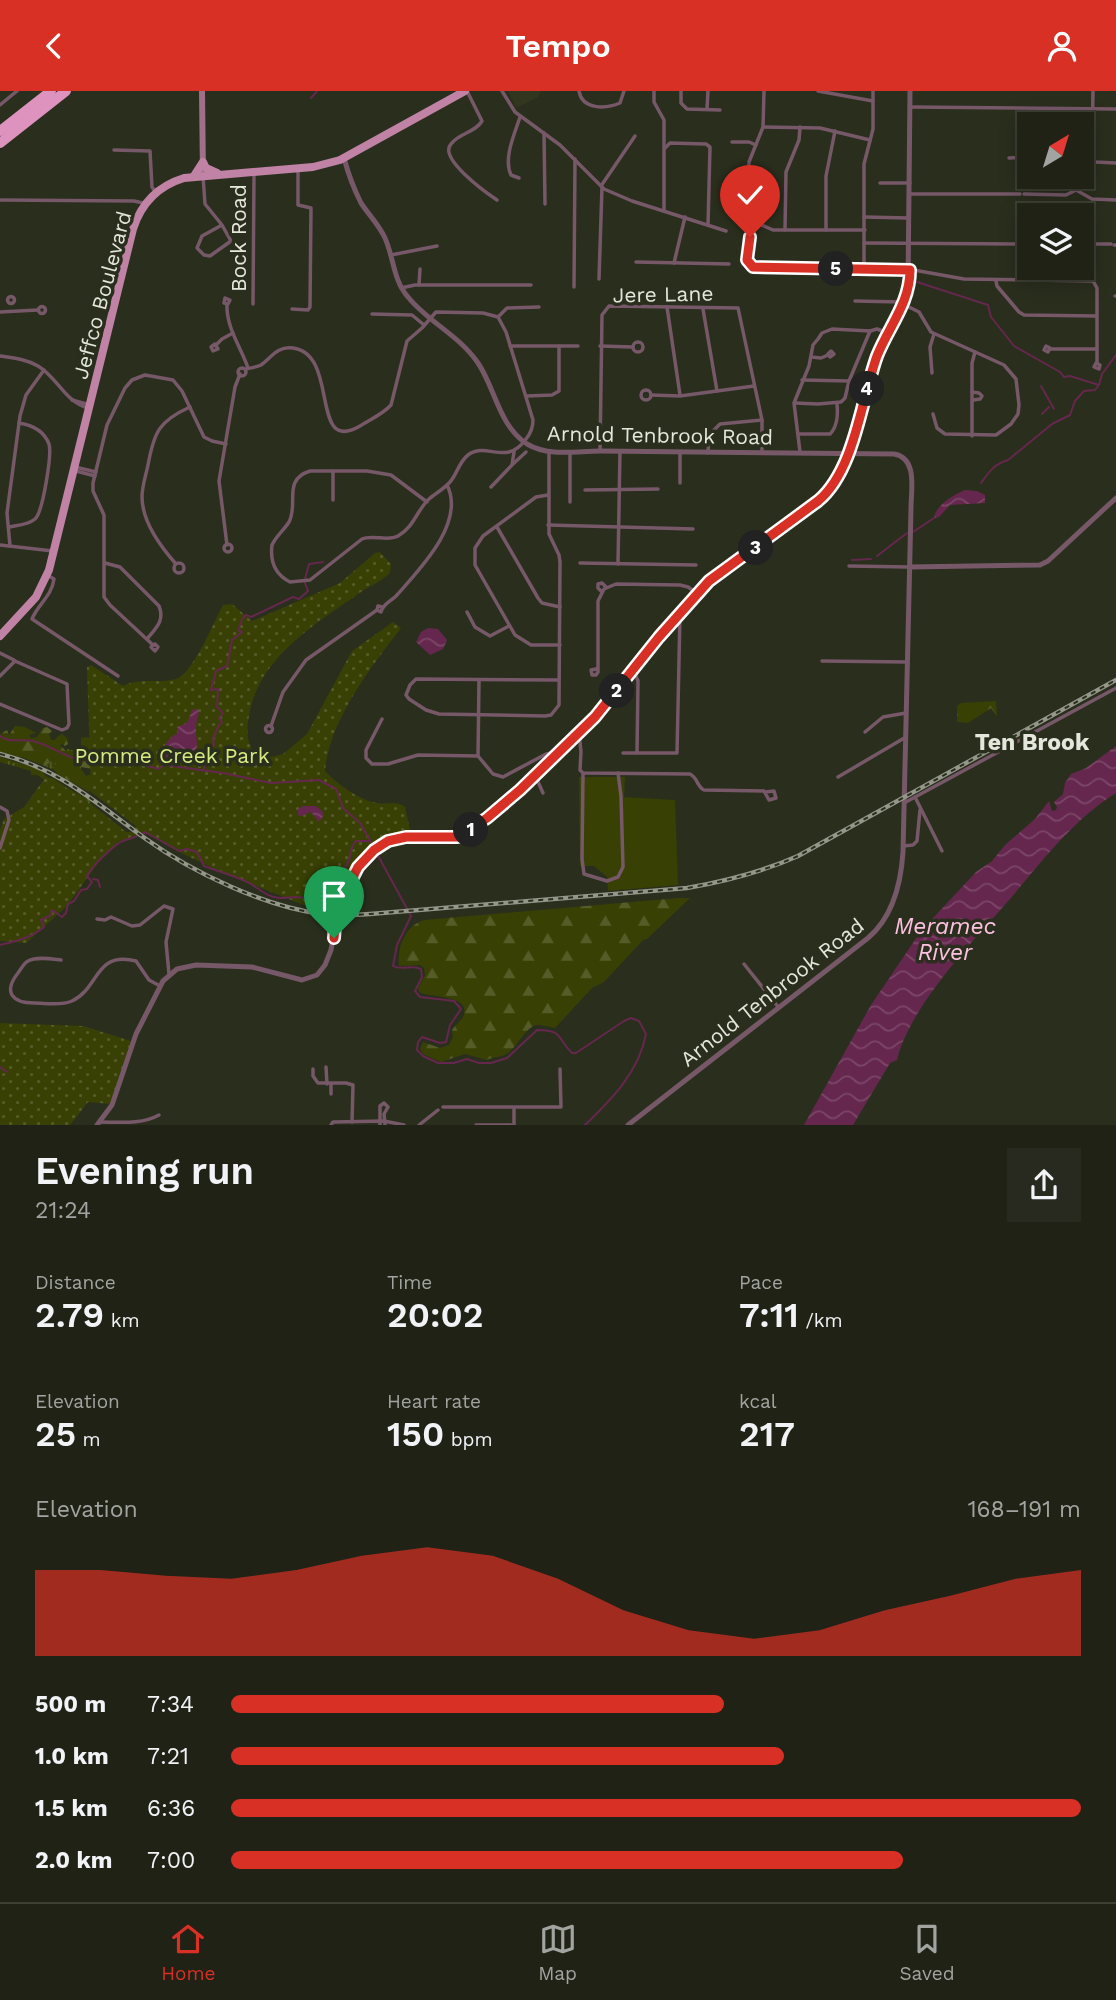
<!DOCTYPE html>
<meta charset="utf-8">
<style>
:root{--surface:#202216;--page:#282a1f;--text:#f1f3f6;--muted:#a2a4a1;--line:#3d3f35;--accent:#d93025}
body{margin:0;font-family:"Work Sans",sans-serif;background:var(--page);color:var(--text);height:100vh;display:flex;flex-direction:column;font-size:26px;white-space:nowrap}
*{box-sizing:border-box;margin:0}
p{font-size:23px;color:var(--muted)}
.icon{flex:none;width:38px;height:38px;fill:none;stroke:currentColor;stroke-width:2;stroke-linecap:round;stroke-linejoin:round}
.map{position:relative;height:1034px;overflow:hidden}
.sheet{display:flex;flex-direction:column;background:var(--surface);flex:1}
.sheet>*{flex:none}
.needle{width:46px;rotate:38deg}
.buttons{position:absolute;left:1017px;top:21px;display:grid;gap:14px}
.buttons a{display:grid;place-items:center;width:77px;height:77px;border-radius:0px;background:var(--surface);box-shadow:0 4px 18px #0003,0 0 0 2px var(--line);font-size:35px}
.pin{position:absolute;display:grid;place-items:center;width:60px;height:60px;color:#fff;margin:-72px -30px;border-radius:50% 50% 50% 0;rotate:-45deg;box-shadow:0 0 7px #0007}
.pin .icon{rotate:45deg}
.km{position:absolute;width:35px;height:35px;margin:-18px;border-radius:50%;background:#222;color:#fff;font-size:19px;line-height:35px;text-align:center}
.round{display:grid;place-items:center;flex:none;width:74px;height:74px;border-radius:0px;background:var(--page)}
.summary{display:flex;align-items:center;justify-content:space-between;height:119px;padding:0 35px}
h1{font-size:38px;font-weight:600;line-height:52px}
.stats{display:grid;grid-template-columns:repeat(3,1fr);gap:10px;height:119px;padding:7px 35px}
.stats div{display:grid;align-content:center}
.stats b{font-size:35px;font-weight:600}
.stats small{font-size:19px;font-weight:400}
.stats p{font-size:19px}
.chart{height:196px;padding:14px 35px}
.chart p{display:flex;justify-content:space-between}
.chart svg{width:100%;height:126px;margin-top:7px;fill:var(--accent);opacity:.7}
ul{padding:0 35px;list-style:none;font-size:23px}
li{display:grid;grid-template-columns:112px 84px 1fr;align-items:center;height:52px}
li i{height:18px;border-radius:9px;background:var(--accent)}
header{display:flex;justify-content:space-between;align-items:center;height:91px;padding:0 35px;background:var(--accent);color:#fff;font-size:32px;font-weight:600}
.tab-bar{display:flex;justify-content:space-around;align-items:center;height:98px;border-top:2px solid var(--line);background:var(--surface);font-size:19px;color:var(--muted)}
.tab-bar a{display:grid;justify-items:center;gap:4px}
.tab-bar .on{color:var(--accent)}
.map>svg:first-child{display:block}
.built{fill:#32361f}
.grass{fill:url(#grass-tufts)}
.forest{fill:url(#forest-firs)}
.park{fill:url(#park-dots)}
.pitch{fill:#384004}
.water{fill:url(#water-waves)}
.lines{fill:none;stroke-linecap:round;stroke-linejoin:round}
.stream{stroke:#65274e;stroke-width:2}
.minor{stroke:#765869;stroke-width:3.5}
.tertiary{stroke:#765869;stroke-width:5}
.secondary{stroke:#a0708b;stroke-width:6}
.primary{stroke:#c083a5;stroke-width:8}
.motorway{stroke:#dd93bd;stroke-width:10}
.rail-casing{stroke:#939689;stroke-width:4.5}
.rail{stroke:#2a2e1d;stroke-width:2;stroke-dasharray:5;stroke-linecap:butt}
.route-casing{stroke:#fff;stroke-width:14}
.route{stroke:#d93025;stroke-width:9}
.labels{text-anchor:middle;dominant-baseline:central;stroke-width:7;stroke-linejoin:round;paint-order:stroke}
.street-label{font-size:21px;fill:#e5e7dd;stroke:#2a2e1d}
.park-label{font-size:21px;fill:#d7ea80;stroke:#2a2e1d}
.neighbourhood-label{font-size:23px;font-weight:bold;fill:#e5e7dd;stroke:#2a2e1d}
.water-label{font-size:23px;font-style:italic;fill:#fdc1e2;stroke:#2a2e1d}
</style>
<header><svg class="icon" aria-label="back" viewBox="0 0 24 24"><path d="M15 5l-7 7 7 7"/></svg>Tempo<svg class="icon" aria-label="person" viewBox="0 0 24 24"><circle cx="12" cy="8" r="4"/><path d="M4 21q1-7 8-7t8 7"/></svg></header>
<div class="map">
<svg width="1116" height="1034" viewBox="0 0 1116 1034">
<defs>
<pattern id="grass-tufts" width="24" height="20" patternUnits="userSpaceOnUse" patternTransform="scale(1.75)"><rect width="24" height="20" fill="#384004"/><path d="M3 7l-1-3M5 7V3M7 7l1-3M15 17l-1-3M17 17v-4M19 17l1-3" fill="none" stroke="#555c28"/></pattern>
<pattern id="forest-firs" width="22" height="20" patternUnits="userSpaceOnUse" patternTransform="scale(1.75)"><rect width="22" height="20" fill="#384004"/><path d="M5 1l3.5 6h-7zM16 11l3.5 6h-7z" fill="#555c28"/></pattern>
<pattern id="park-dots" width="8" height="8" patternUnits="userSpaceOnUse" patternTransform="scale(1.75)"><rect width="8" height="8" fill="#384004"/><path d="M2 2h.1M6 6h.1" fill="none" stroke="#555c28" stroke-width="1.8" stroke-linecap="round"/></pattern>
<pattern id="water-waves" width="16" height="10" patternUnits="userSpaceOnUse" patternTransform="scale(1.75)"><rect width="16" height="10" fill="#65274e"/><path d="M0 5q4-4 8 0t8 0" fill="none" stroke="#7b4667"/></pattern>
</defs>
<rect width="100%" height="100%" fill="#2a2e1d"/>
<polygon class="built" points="508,0 541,0 538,6 516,17"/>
<g class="grass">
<path d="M68,658L80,661L75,670C67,668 60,671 52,676L53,679L45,675Z"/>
<polygon points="0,666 45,680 43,682 46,685 91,710 90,712 129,743 132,740 134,742 130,744 37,684 31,684 31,680 0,671"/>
</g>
<g class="forest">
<polygon points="996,610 997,625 991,617 968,632 957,631 957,615 961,612"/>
<polygon points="15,635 25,636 36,642 29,644 31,647 37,646 43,637 47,636 52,640 49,643 51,649 55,649 58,645 62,643 67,647 68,653 65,655 62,653 60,654 66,660 45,675 24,667 0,661 0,643 7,639 9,644"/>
<polygon points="86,646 90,647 92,678 81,676 81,678 86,685 92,683 94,696 89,701 57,683 52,676 64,665 76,670 81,663 81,647"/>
<path d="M678,807H690L647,848L643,849L604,891L592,897L555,937C549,936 543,934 537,934C525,936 518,955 508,962C501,967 494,965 487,969L465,963L441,971L423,963L420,958L423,951L440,957L449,954L453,946L452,939C455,934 460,931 463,926C473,903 429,907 419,901L418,897L425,884L424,877L420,874L399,875C397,856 405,835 424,829Z"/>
</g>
<g class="park">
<path d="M380,461L391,473L390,482C381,491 369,495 358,503C314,534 258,567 249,625C246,642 246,657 262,668L283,663L307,643L352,560L393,531L401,537C371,576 329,630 325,680C337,693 360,710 378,712C389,714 395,709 405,716L410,739C401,741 387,743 379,748C354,763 341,795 331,820L309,816L221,781L177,760L144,741L118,751L100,769L67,815L26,852L0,850V739L4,728L24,716L45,687H53L126,741H131L136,735L91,701L87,576L91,574L123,595C140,586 158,593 176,588C193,583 214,530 223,514L232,513L252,530L340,492L375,462Z"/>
<polygon points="0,932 83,935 131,950 110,1013 88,1011 70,1034 0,1034"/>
</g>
<polygon class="pitch" points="579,686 625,686 624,706 675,709 678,794 608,800 607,786 594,775 580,775"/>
<g class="water">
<path d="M965,399L977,400L985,404V412L950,414L939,426L934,427C936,414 953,404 965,399Z"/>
<polygon points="428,537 438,538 447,549 443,558 430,564 416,551 421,541"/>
<path d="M192,619L197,618L199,621C198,628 195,633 196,639C196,652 201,661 188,669L164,666C161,656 170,645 178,642L177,636L187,632Z"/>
<path d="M1116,655V702C1074,728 1041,771 1010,808C973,850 910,915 897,969L890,972L853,1034H804L871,914L921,840L976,781L992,770L1005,754L1035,728L1049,710L1052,720L1056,719L1057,716L1054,711L1063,703L1065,692L1071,683L1086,677Z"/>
<polygon points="303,715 316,715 322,720 324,724 319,731 311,721 302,725 298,724 298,718"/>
</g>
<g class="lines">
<g class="stream">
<polyline points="311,7 317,0"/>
<polyline points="914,190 988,214 991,226 1014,255 1060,281 1064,286 1070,285 1099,294 1102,283 1116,264"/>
<polyline points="1041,295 1054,318"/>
<polyline points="1042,323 1049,316"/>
<path d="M981,392C989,381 994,373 1008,369L1052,333L1070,324L1075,310L1084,300L1095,299L1098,295"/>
<polyline points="913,441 934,427"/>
<polyline points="877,465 907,442"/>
<polyline points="852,469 871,468"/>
<polyline points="305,488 309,473 323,471"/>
<polyline points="243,527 246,524 251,526 293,506 299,508 308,500 305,492"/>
<polyline points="219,618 217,616 218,598 211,599 216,580 227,575 232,549 242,541 238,539 242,529"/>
<polyline points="220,619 223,622 219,627 222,631 221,633"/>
<path d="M0,645C10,653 21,647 33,650C57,656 72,674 98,669"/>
<polyline points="99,668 125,673 136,671 158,678 163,675"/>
<polyline points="164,674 223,682 271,692 319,689 336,698 343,717 360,732 374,756"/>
<polyline points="203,680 206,672 210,671 207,667 210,656 214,654 213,647 219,634"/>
<path d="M376,761L411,825L397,854L393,875C402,880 412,873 421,878L422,886L415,900L420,906L454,910L461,918L450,934L446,951L440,952L422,946L418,951L417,959L423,965L438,972H454L467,968L479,972H491L507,967L537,939C564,939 557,948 572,962H576L624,930L631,927L639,930L646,943C639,981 611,1009 585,1034"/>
<polyline points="93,788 98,789 100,796"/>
<path d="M0,854C16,850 31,847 44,836L41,829L51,824L52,819L62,826L66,822L68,813L74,810L81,799L87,798L92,791L87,785C93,774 109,759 119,752C127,747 137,747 145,741L179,760L187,758L197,761L204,775C217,780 232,784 245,790C256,794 266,807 280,807C285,807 291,806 296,806C304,807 311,808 317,803L328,808L335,809L334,805L328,802L346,783L344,777C353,770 348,757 356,750H369"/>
<polyline points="0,976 7,981"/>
</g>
<g class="minor">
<path d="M467,0L482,30C475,42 459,42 451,53C438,67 485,101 497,109"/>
<polyline points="502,0 515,21 560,54 604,98 632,110 726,140"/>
<path d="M579,0C582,19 606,18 620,12L624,0"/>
<polyline points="654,0 654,11 664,29 664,120"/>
<polyline points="681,0 681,12 687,18 720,19"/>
<polyline points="764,0 763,36 749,71 748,115 757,132 773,139 865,139"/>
<polyline points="818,0 873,10"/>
<polyline points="0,14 17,0"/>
<polyline points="910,16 1116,18"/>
<polyline points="707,18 708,0"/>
<polyline points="763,36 820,37 870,49"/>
<polyline points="544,42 545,113"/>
<polyline points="732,51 749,51 756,54"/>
<polyline points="665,57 670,52 706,53 710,56 708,134"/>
<polyline points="114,59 150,60 152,96 156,102"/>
<polyline points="1082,66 1096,71 1116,72"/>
<polyline points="1009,67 1029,66"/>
<polyline points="203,85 205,113 222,134 231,150 210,165 204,164 197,157 202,145 222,134"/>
<path d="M519,87L511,84C503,67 515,42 520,26"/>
<polyline points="880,92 910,92"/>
<polyline points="601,95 635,45"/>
<polyline points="1076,99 1092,58 1093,0"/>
<polyline points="1076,99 1092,108 1116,109"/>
<polyline points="910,103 1020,103"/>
<polyline points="1024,103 1066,104 1076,99"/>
<polyline points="0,109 134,110 143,112"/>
<polyline points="864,126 908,127"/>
<polyline points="759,133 750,146 748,170 753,176 908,178 964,188 1093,190 1097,197 1097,272"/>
<polyline points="785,139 786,81 799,49 800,36"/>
<polyline points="826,139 826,85 835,40"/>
<polyline points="864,152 1029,153"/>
<polyline points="1082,153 1111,153"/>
<polyline points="1114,154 1116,154"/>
<polyline points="391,164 437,155"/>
<polyline points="636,171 729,173"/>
<polyline points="674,172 685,126"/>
<polyline points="864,178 864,73 873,38 873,0"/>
<polyline points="599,188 602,96"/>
<polyline points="996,190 997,195 1019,221 1024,224 1096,225"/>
<polyline points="419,194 420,178"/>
<polyline points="574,196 575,68"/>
<polyline points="401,197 415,194 531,194"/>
<polyline points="1115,205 1116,205"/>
<circle cx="11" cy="209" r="3.5"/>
<polygon points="225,207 230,209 228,213 224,212"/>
<polyline points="855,210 902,211"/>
<path d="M227,213C226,237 241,256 248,277"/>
<polyline points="253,213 254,82"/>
<polyline points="903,213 919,221 931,241 1004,274 1016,288 1019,314 1018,323 1011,333 996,344 945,343 937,337 933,323"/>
<circle cx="42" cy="219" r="3.5"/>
<polyline points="667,216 680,304"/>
<polyline points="292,218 308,219 310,216 311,117 298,114 298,78"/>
<polyline points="703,218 717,300"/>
<polyline points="0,221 38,219"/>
<polyline points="372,223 412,224 424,234"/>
<polyline points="498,226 507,217 539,216"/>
<circle cx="638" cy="256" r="5"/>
<polygon points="215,253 218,258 213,260 211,256"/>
<polyline points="216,254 222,248 233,242"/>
<polyline points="510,255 578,255"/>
<polyline points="600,255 632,256"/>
<polygon points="1046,255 1050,257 1048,261 1044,259"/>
<polyline points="1050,258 1097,258"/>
<polygon points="831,260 834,263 830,266 828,263"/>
<path d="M0,265C13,267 26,268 38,275C58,287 64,310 88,317"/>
<polyline points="811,266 821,267 828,264"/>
<polygon points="1096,272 1100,274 1099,278 1094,276"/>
<circle cx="242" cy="281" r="4"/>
<path d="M246,278C250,277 257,276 261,274C272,266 277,255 293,257C340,263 309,365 360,335C371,328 383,323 391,314L407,250L422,237L436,221L483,222L498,226L506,241L533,329C533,337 531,342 526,348C506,376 487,350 468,364C459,371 457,383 450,391C444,398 436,402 429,408C417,419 414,436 398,445C387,451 373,443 362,448L310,489L290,491C274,483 270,470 272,454C276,445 284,439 289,431C299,412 282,389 310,380H367L391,384L427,411"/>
<polyline points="932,282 930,256 934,243"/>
<polyline points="802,289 849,290"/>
<circle cx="646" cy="304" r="5"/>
<polyline points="972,301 979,302 982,305 980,308 973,309"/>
<polyline points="651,304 680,305 754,295"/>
<polyline points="527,305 552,304 559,300 559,255"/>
<polyline points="72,309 90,314"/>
<polyline points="795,312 818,313 841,311 845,307 849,290 870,240"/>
<path d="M798,343H830C838,335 838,323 837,313"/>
<polyline points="972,345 972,272 975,261"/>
<polyline points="600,360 602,224 609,215 738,217 762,329 762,362"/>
<polyline points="549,361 549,443 559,464 560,471 559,614 551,624 545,625 439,623 426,619 409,608 406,604 410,594 416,588 559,589"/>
<polyline points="800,361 794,312 809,275 813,254 818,248 822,242 832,238 870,240 877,238 888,242"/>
<polyline points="708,362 709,344 720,333 762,329"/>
<polyline points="513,373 526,361"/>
<polyline points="75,376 96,381"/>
<polyline points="76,380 95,385"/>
<polyline points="333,380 333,409"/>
<polyline points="680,392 680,362"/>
<polyline points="491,396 512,374 514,361"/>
<polyline points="585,399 658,398"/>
<polyline points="548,404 536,406 483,445 475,457 475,474 515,544 531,554 560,554"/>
<polyline points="570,411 570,361"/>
<polyline points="548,434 693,438"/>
<path d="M9,436C18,434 28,434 35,428C43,421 52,363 49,353C44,340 32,334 19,332"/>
<polyline points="497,436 538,507 542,512 560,516"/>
<circle cx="228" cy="457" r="4"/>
<polyline points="0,454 53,460"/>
<polyline points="227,454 219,390 235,296 240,283"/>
<polyline points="10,455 7,422 20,325 26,304 44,279"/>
<circle cx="179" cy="477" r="5"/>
<path d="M105,472L120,476L159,515C165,530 156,537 147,548"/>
<polyline points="580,472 696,474"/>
<path d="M176,473C160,455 142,431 142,406C142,395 146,384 148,374C154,341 159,330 190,316"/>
<polyline points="618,473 620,360"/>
<polyline points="849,475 909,476"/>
<path d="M47,484L54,488C52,505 38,513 32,528L118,585"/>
<polyline points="602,501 598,497 598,493 602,492 606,496"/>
<path d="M377,519L381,521C383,513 390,511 396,505C419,479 466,432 447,394"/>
<polyline points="467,521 475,536 490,545 509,535"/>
<polygon points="155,553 158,556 155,560 151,556"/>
<polyline points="153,554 110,514 104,506 104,424 93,400 93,392 107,334 125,297 132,289 145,284 173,289 182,300 204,346 212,350 226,353"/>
<polyline points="0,562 14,569"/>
<polyline points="822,570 907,571"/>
<polyline points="596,578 591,579 592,584 596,584 598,581 598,510 604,498 616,493 680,494 688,496 698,503"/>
<polyline points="633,578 638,590 637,662"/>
<polyline points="0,585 15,570 67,593 69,633 67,637 62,639 0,613"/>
<polyline points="479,589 478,665 493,683 503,686 546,663 557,661"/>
<polyline points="382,628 366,659 366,667 372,673 388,673 418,664 478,665"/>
<circle cx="269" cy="638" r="3.5"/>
<polyline points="271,635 283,601 306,569 377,519 378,515 382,516"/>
<path d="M579,641L581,661L580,679L583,682L690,683C698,687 697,696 704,699L764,700L769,709L776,707L774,700L765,701"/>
<polyline points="865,641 883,626 906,622"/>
<polyline points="623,662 677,662 680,523"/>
<polyline points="583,683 582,768 584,783 607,790 618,786 623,776 621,705 618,682"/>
<polyline points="535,684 543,702"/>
<polyline points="838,686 906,646"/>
<polyline points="915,706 942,760"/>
<polyline points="904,712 1116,597"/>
<polyline points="0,716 7,720 9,729 0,757"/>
<polyline points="903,755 913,754 917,750 920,719"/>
<polyline points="97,828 105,829 111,826 132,835 140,834 164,815 173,818 166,851 169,883"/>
<path d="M61,869C52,868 37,865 28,870C24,872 21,878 18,882C3,901 12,912 34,912C45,912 61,915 72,910C100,897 94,860 136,870L149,889L160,895"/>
<polyline points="744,873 779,917"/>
<polyline points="326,976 327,993"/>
<polyline points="313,978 313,985 318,992 346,992 353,994 352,1031"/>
<polyline points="331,1003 331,993"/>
<polyline points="443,1016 561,1016 560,978"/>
<path d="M99,1031C119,1031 141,1034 159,1024"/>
<polyline points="331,1034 333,1031 384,1030 404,1034"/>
<polyline points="380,1034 380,1015 384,1012 388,1016 384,1023 385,1034"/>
<polyline points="419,1034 438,1019"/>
<polyline points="476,1034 511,1034"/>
<polyline points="514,1034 514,1018"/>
</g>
<g class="tertiary">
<path d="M344,67C348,82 354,98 361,112C369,124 379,134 385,147C394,167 393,189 408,206C428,231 459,244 478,272C495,297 499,335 527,353C549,366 576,360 600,360L894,363C918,367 911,399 911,417L903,761C901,792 893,826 868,847L628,1034"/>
<polyline points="909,476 1040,474 1048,470 1116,407"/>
<polyline points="97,1034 112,1014 136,943 163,890 177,878 196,874 252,876 302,889 317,884 325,874 331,859 338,819 356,779 369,763 385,752 399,747 458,745 487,727 520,699 595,626 659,546 709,490 818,410 832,395 847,365 878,264 908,198 910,0"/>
</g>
<polyline class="secondary" points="202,0 203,85"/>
<g class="primary">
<polyline points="194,85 203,71 206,77 217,82"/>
<path d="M0,545L36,506L49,479L133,138C141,113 158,95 184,87L313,76L340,69L465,0"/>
</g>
<g class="motorway">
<polyline points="0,40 51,0"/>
<polyline points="0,52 66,0"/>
</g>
<defs>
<path id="rail" d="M0,663C60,678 97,713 146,748C192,781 265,816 322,823C337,825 354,824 370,823L687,797C727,790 762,781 798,765L1116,589"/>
</defs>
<use href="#rail" class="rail-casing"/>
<use href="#rail" class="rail"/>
</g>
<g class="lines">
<defs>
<path id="route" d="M334,847L336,822L346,800L358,776L374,759L388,750L406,746H458L487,727L520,699L595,626L659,546L709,490L818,410C855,379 861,309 877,265C889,235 910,212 910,179L753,176L747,169L750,146"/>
</defs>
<use href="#route" class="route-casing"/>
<use href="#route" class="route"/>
</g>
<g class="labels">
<g class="street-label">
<text transform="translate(238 147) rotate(-90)">Bock Road</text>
<text transform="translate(663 203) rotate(-1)">Jere Lane</text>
<text transform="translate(102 204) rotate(-75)">Jeffco Boulevard</text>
<text transform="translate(660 344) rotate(1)">Arnold Tenbrook Road</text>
<text transform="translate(772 901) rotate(-38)">Arnold Tenbrook Road</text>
</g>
<g class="park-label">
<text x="172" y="664">Pomme Creek Park</text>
</g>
<g class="neighbourhood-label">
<text x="1032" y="651">Ten Brook</text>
</g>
<g class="water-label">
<text x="945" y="835">Meramec<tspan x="945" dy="26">River</tspan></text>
</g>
</g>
</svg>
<div class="buttons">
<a><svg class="needle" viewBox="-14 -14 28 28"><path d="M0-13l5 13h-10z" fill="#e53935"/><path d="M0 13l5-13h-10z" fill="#a2a4a1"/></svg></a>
<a><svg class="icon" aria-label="layers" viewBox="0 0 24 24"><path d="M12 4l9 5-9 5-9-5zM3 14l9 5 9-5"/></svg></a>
</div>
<div class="pin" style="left:334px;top:847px;background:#1e9e55"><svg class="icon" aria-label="arrive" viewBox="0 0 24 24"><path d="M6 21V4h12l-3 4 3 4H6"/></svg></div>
<div class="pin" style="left:750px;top:146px;background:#d93025"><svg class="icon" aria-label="check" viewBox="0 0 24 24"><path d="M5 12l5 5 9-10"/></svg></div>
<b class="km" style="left:471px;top:739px">1</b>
<b class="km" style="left:617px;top:600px">2</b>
<b class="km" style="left:756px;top:457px">3</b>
<b class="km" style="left:867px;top:298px">4</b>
<b class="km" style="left:836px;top:178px">5</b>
</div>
<section class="sheet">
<div class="summary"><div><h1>Evening run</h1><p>21:24</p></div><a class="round"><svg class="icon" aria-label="share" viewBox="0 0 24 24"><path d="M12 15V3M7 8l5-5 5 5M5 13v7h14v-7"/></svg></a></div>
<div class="stats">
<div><p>Distance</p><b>2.79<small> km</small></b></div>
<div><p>Time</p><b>20:02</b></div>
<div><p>Pace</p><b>7:11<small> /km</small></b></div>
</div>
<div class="stats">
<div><p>Elevation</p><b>25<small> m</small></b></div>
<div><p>Heart rate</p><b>150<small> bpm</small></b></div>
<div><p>kcal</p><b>217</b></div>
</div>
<div class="chart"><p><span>Elevation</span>168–191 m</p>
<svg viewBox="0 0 160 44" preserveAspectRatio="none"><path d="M0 44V14L10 14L20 16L30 17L40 14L50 9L60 6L70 9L80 17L90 28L100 35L110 38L120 35L130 28L140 23L150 17L160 14V44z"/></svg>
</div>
<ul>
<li><b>500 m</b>7:34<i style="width:58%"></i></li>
<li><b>1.0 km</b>7:21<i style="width:65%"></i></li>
<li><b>1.5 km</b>6:36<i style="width:100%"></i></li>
<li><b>2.0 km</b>7:00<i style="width:79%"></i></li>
</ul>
</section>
<nav class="tab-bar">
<a class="on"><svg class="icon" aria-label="home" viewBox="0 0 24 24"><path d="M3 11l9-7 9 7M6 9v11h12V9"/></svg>Home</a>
<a><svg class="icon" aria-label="map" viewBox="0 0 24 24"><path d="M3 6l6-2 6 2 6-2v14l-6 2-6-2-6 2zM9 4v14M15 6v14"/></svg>Map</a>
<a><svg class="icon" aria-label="saved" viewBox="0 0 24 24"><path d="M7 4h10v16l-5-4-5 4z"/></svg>Saved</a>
</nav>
